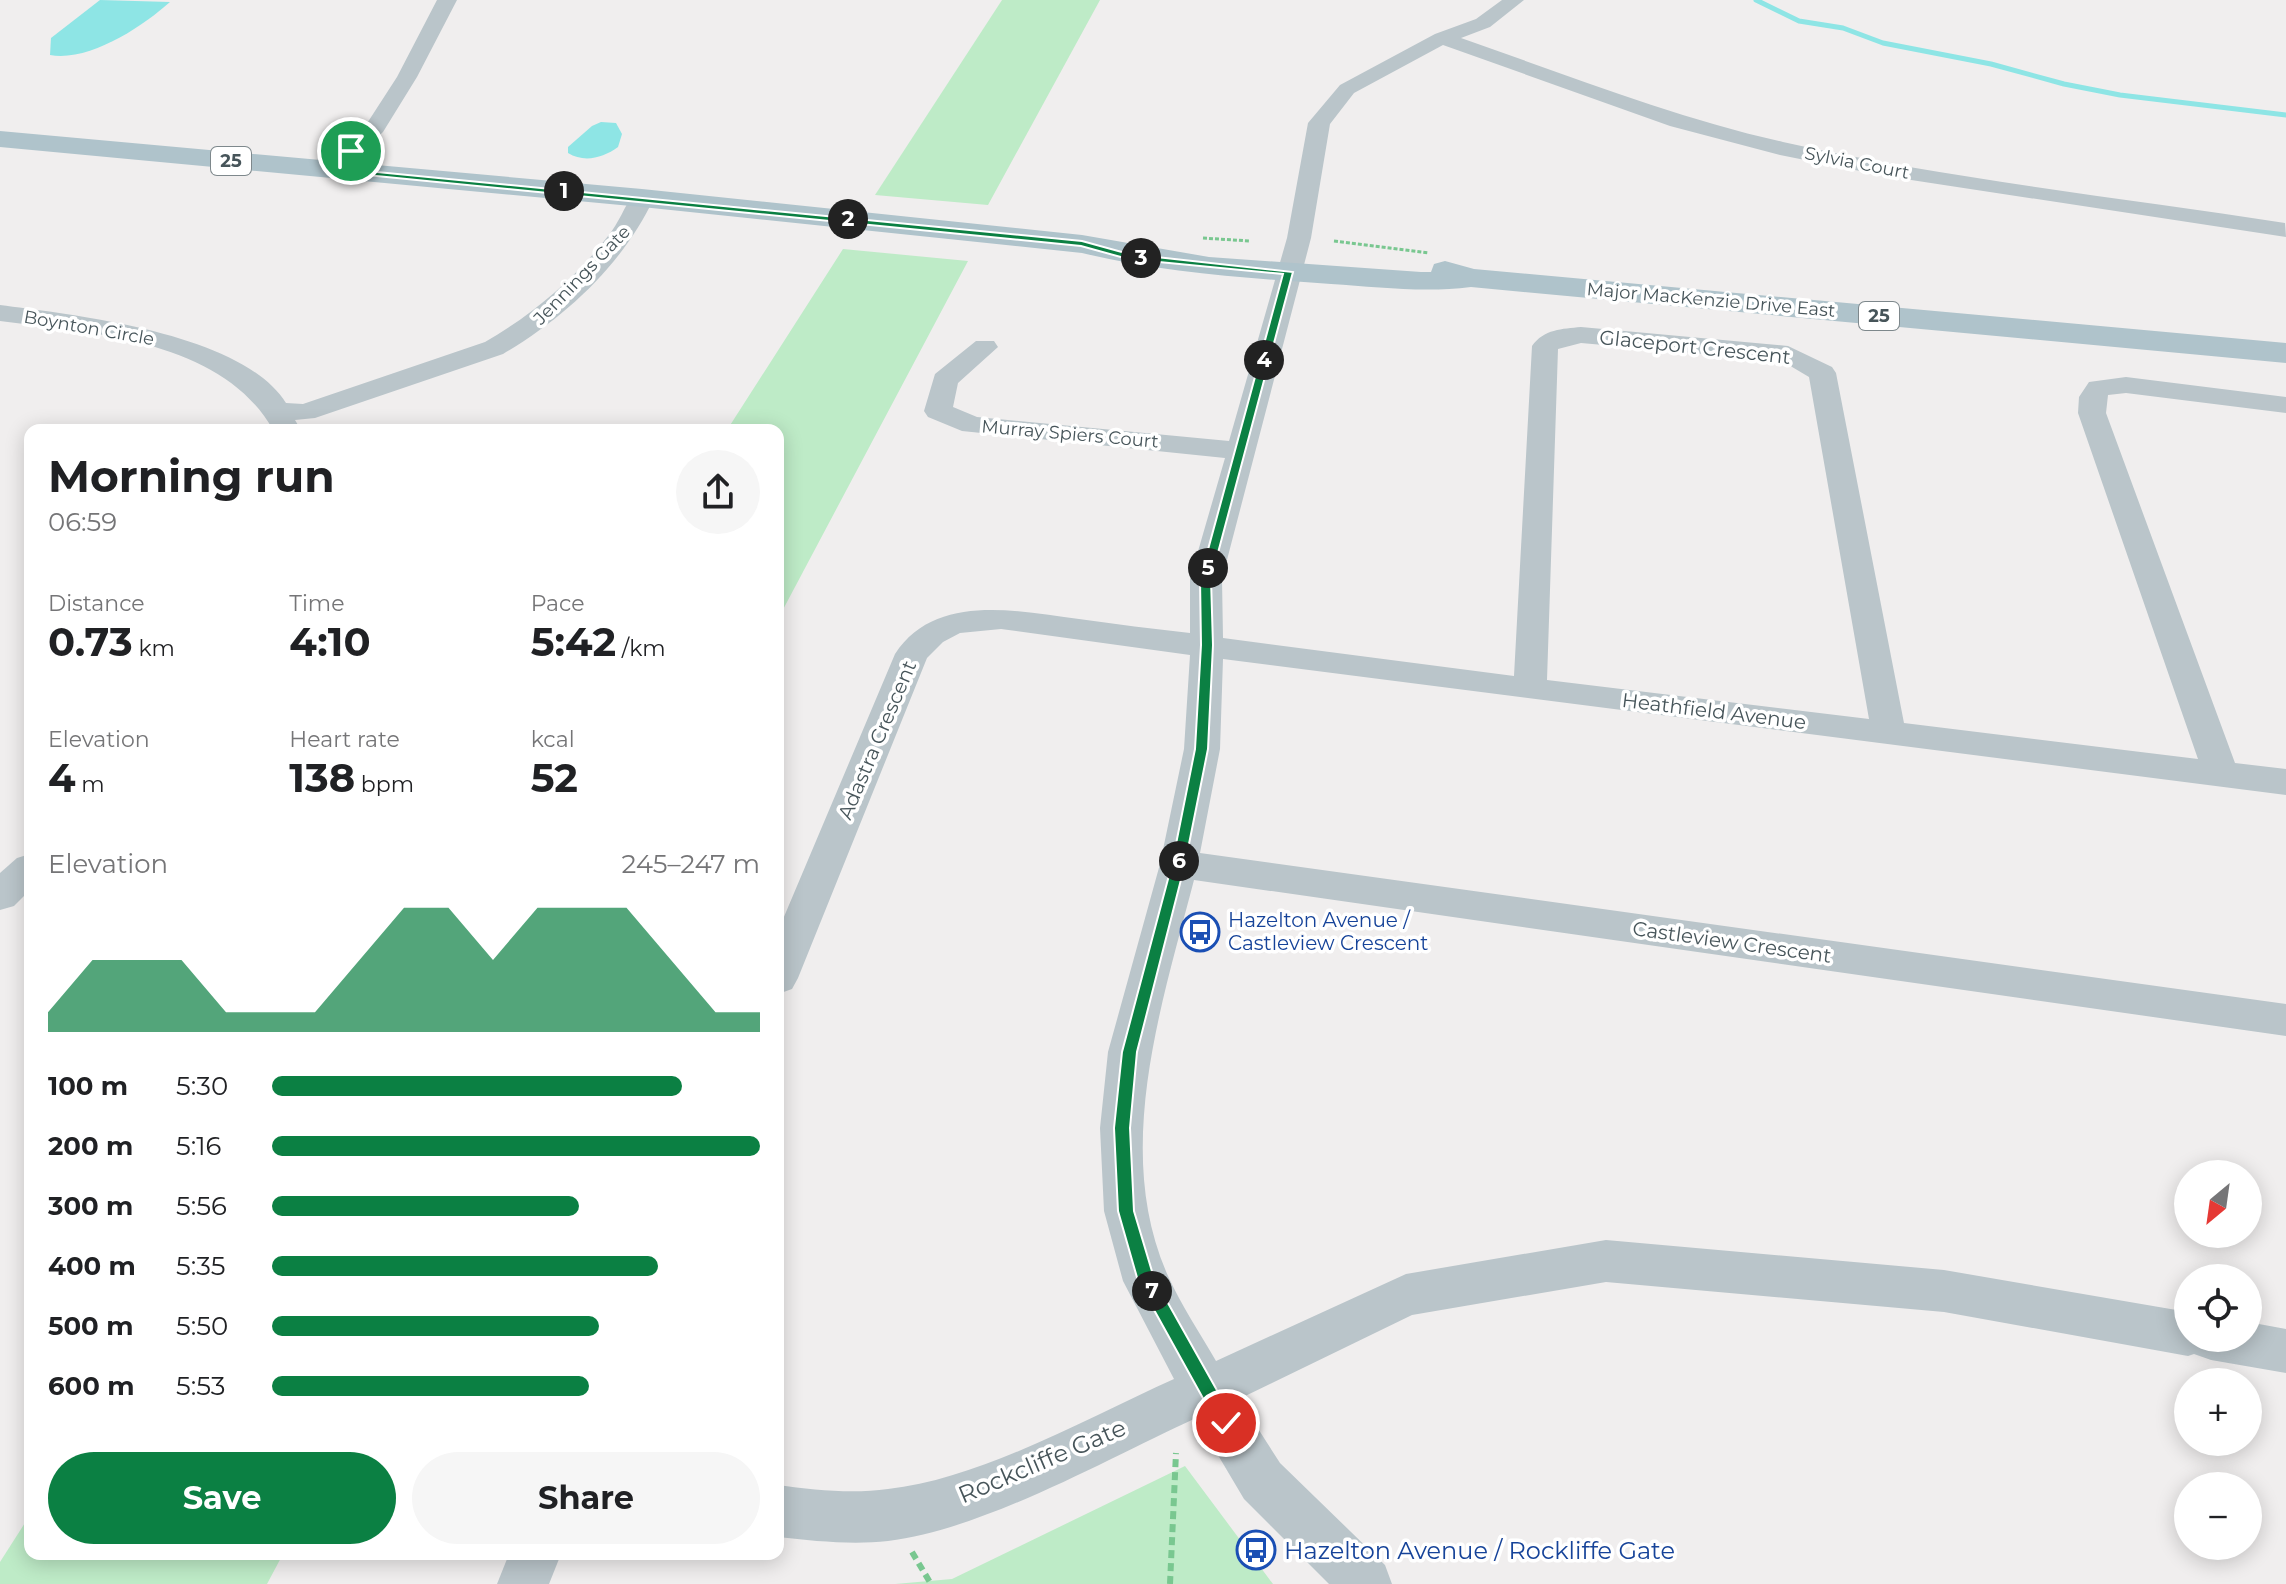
<!DOCTYPE html>
<meta charset="utf-8">
<style>
:root{--surface:#fff;--page:#f6f6f6;--text:#202124;--muted:#757577;--accent:#0b8043}
body{margin:0;font-family:Montserrat,sans-serif;background:var(--page);color:var(--text);height:100vh;display:flex;flex-direction:column;font-size:30px;white-space:nowrap}
*{box-sizing:border-box;margin:0}
p{font-size:26px;color:var(--muted)}
.icon{flex:none;width:44px;height:44px;fill:none;stroke:currentColor;stroke-width:2;stroke-linecap:round;stroke-linejoin:round}
.map{position:relative;flex:1;overflow:hidden}
.drawer{position:absolute;left:24px;top:424px;width:760px;height:1136px;display:flex;flex-direction:column;background:var(--surface);border-radius:16px;box-shadow:0 4px 20px #0003}
.drawer>*{flex:none}
.needle{width:52px;rotate:209deg}
.buttons{position:absolute;left:2174px;top:1160px;display:grid;gap:16px}
.buttons a{display:grid;place-items:center;width:88px;height:88px;border-radius:50%;background:var(--surface);box-shadow:0 4px 20px #0003;font-size:40px}
.pin{position:absolute;display:grid;place-items:center;width:68px;height:68px;color:#fff;margin:-34px;border:4px solid #fff;border-radius:50%;box-shadow:0 2px 8px #0007}
.km{position:absolute;width:40px;height:40px;margin:-20px;border-radius:50%;background:#222;color:#fff;font-size:22px;line-height:40px;text-align:center}
.round{display:grid;place-items:center;flex:none;width:84px;height:84px;border-radius:42px;background:var(--page)}
.headline{display:flex;align-items:center;justify-content:space-between;height:136px;padding:0 24px}
h1{font-size:44px;font-weight:700;line-height:60px}
.stats{display:grid;grid-template-columns:repeat(3,1fr);gap:12px;height:136px;padding:8px 24px}
.stats div{display:grid;align-content:center}
.stats b{font-size:40px;font-weight:700}
.stats small{font-size:22px;font-weight:400}
.stats p{font-size:22px}
.chart{height:224px;padding:16px 24px}
.chart p{display:flex;justify-content:space-between}
.chart svg{width:100%;height:144px;margin-top:8px;fill:var(--accent);opacity:.7}
.primary-button{display:flex;gap:16px;margin-top:auto;padding:16px 24px}
.primary-button a{flex:1;height:92px;border-radius:48px;background:var(--accent);color:#fff;font-size:32px;font-weight:700;line-height:92px;text-align:center}
.primary-button a+a{background:var(--page);color:var(--text)}
ul{padding:0 24px;list-style:none;font-size:26px}
li{display:grid;grid-template-columns:128px 96px 1fr;align-items:center;height:60px}
li i{height:20px;border-radius:10px;background:var(--accent)}
.map>svg:first-child{display:block}
.green{fill:#beebc7}
.water{fill:#8ee5e5}
.lines{fill:none;stroke-linecap:round;stroke-linejoin:round}
.stream{stroke:#8ee5e5;stroke-width:5}
.path-far1{stroke:#79c790;stroke-width:3;stroke-dasharray:4 2;stroke-linecap:butt}
.path{stroke:#79c790;stroke-width:6;stroke-dasharray:8 5;stroke-linecap:butt}
.minor{fill:#bac5ca;fill-rule:evenodd}
.major{fill:#afc3cb;fill-rule:evenodd}
.route{fill:#0b8043;stroke:#fff;stroke-width:2}
.labels{text-anchor:middle;dominant-baseline:central;stroke-width:7;stroke-linejoin:round;paint-order:stroke}
.shield{fill:#fff;stroke:#7e888c;stroke-width:2}
.shield-label{font-size:18px;font-weight:bold;fill:#47555a}
.far-street-label{font-size:18px;fill:#47555a;stroke:#fff}
.street-label{font-size:20px;fill:#47555a;stroke:#fff}
.transit-label{font-size:20px;fill:#164399;stroke:#fff;text-anchor:start}
.near-street-label{font-size:24px;fill:#47555a;stroke:#fff}
.near-transit-label{font-size:24px;fill:#164399;stroke:#fff;text-anchor:start}
</style>
<div class="map">
<svg width="2286" height="1584" viewBox="0 0 2286 1584">
<rect width="100%" height="100%" fill="#f0eeee"/>
<g class="green">
<polygon points="1002,0 1100,0 988,205 875,195"/>
<polygon points="843,249 968,261 778,619 778,430 727,430"/>
<polygon points="1185,1466 1273,1584 895,1584 952,1579"/>
<polygon points="30,1515 30,1554 283,1554 267,1584 0,1584 0,1562"/>
</g>
<g class="water">
<path d="M100,0L170,2C142,27 89,62 50,55L51,38Z"/>
<path d="M601,122L616,123L622,134L618,147C603,158 584,163 568,153V147L592,126Z"/>
</g>
<g class="lines">
<polyline class="stream" points="1756,0 1799,21 1843,28 1883,43 1991,64 2064,84 2120,95 2286,115"/>
<g class="path-far1">
<polyline points="1203,238 1250,241"/>
<polyline points="1334,241 1429,253"/>
</g>
<g class="path">
<polyline points="912,1552 931,1584"/>
<polyline points="1170,1584 1176,1453"/>
</g>
<g class="minor">
<polygon points="437,0 457,0 417,77 383,132 337,175 321,175 318,170 321,165 364,128 397,77"/>
<path d="M1502,0H1524L1490,27L1461,38C1567,75 1673,117 1783,142C1948,179 2118,197 2285,223L2286,237L1885,176L1780,155L1670,126L1443,45L1354,93L1330,124L1311,238L1222,579L1223,638L1514,676L1532,346C1544,329 1562,329 1581,327L1788,346L1832,367L1836,373L1904,723L2198,759L2078,413L2079,397L2089,382L2126,377L2286,397V413L2126,393L2108,395L2106,413L2235,763L2286,769V795L1223,659L1220,749L1200,853L2286,1004V1036L1194,880C1162,1004 1112,1151 1168,1276C1181,1305 1200,1333 1216,1361L1406,1274L1606,1240L1944,1270L2188,1312V1338H2248V1322L2286,1329V1373L2211,1360L2194,1354L2188,1356L1944,1312L1606,1282L1412,1315L1239,1399L1280,1463L1385,1565L1392,1584H1329L1244,1499L1196,1418C1107,1459 985,1529 888,1541C852,1545 814,1541 778,1537V1485C814,1490 852,1494 888,1489C981,1479 1089,1417 1174,1379L1123,1281L1104,1211L1100,1128L1108,1052L1160,864L1184,749L1190,655L1001,629L960,633L943,642L927,658L798,978L792,989L778,994V931L895,654C935,592 1018,611 1079,619C1116,624 1153,629 1190,633V579L1225,458L962,431L928,417L924,411L935,374L976,341H994L998,347L958,383L953,407L977,417L1229,441L1287,238L1308,123L1340,85L1435,34L1476,19ZM1581,343L1782,361L1809,377L1869,719L1547,680L1558,349Z"/>
<path d="M642,191L654,198C623,264 566,317 503,354L315,418L295,420L301,430H273C223,340 92,333 0,321V305C76,315 242,333 286,403L303,404L485,342C532,315 575,279 608,236C619,223 624,207 634,193Z"/>
<polygon points="30,854 30,890 14,906 0,910 0,873 17,858"/>
<polygon points="509,1554 561,1554 549,1584 497,1584"/>
</g>
<path class="major" d="M0,131L642,189L1082,235L1209,257L1421,272H1431L1434,264L1445,261L1474,269L2286,343V363L1471,287C1424,293 1378,287 1331,284C1247,278 1164,273 1082,253L642,207L0,147Z"/>
</g>
<polygon class="route" points="351,149 354,153 336,168 1082,241 1129,254 1293,272 1211,579 1213,645 1208,749 1185,864 1137,1052 1130,1128 1134,1211 1154,1278 1232,1417 1232,1429 1220,1429 1138,1281 1118,1211 1114,1128 1122,1052 1172,864 1195,749 1201,645 1200,579 1283,274 1128,259 1081,246 326,171"/>
<defs>
<symbol id="bus-ring" viewBox="-11 -11 22 22"><circle r="9.5" fill="#fff" stroke="#1a4fb4" stroke-width="1.5"/><path d="M-5-6H5V4H4V6H2V4H-2V6H-4V4H-5ZM-3.5-4V0h7V-4ZM-3.5 1.2v1.5H-2V1.2ZM2 1.2v1.5H3.5V1.2Z" fill="#1a4fb4"/></symbol>
</defs>
<g fill-rule="evenodd">
<use href="#bus-ring" x="1178" y="910" width="44" height="44"/>
<use href="#bus-ring" x="1234" y="1528" width="44" height="44"/>
</g>
<g class="labels">
<g class="shield">
<rect x="211" y="147" width="40" height="28" rx="6"/>
<rect x="1859" y="302" width="40" height="28" rx="6"/>
</g>
<g class="shield-label">
<text x="231" y="161">25</text>
<text x="1879" y="316">25</text>
</g>
<g class="far-street-label">
<text transform="translate(1857 163) rotate(11)">Sylvia Court</text>
<text transform="translate(582 275) rotate(-46)">Jennings Gate</text>
<text transform="translate(1711 300) rotate(5)">Major MacKenzie Drive East</text>
<text transform="translate(89 328) rotate(10)">Boynton Circle</text>
<text transform="translate(1070 434) rotate(5)">Murray Spiers Court</text>
</g>
<g class="street-label">
<text transform="translate(1695 347) rotate(6)">Glaceport Crescent</text>
<text transform="translate(1714 711) rotate(7)">Heathfield Avenue</text>
<text transform="translate(877 740) rotate(-67)">Adastra Crescent</text>
<text transform="translate(1732 942) rotate(8)">Castleview Crescent</text>
</g>
<g class="transit-label">
<text x="1228" y="920">Hazelton Avenue /<tspan x="1228" dy="23">Castleview Crescent</tspan></text>
</g>
<g class="near-street-label">
<text transform="translate(1042 1461) rotate(-23)">Rockcliffe Gate</text>
</g>
<g class="near-transit-label">
<text x="1284" y="1550">Hazelton Avenue / Rockliffe Gate</text>
</g>
</g>
</svg>
<div class="buttons">
<a><svg class="needle" viewBox="-14 -14 28 28"><path d="M0-13l5 13h-10z" fill="#e53935"/><path d="M0 13l5-13h-10z" fill="#757577"/></svg></a>
<a><svg class="icon" aria-label="locate" viewBox="0 0 24 24"><circle cx="12" cy="12" r="6"/><path d="M12 2v4M12 18v4M2 12h4M18 12h4"/></svg></a>
<a>+</a>
<a>−</a>
</div>
<div class="pin" style="left:351px;top:151px;background:#1e9e55"><svg class="icon" aria-label="arrive" viewBox="0 0 24 24"><path d="M6 21V4h12l-3 4 3 4H6"/></svg></div>
<div class="pin" style="left:1226px;top:1423px;background:#d93025"><svg class="icon" aria-label="check" viewBox="0 0 24 24"><path d="M5 12l5 5 9-10"/></svg></div>
<b class="km" style="left:564px;top:191px">1</b>
<b class="km" style="left:848px;top:219px">2</b>
<b class="km" style="left:1141px;top:258px">3</b>
<b class="km" style="left:1264px;top:360px">4</b>
<b class="km" style="left:1208px;top:568px">5</b>
<b class="km" style="left:1179px;top:861px">6</b>
<b class="km" style="left:1152px;top:1291px">7</b>
<section class="drawer">
<div class="headline"><div><h1>Morning run</h1><p>06:59</p></div><a class="round"><svg class="icon" aria-label="share" viewBox="0 0 24 24"><path d="M12 15V3M7 8l5-5 5 5M5 13v7h14v-7"/></svg></a></div>
<div class="stats">
<div><p>Distance</p><b>0.73<small> km</small></b></div>
<div><p>Time</p><b>4:10</b></div>
<div><p>Pace</p><b>5:42<small> /km</small></b></div>
</div>
<div class="stats">
<div><p>Elevation</p><b>4<small> m</small></b></div>
<div><p>Heart rate</p><b>138<small> bpm</small></b></div>
<div><p>kcal</p><b>52</b></div>
</div>
<div class="chart"><p><span>Elevation</span>245–247 m</p>
<svg viewBox="0 0 160 44" preserveAspectRatio="none"><path d="M0 44V38L10 22L20 22L30 22L40 38L50 38L60 38L70 22L80 6L90 6L100 22L110 6L120 6L130 6L140 22L150 38L160 38V44z"/></svg>
</div>
<ul>
<li><b>100 m</b>5:30<i style="width:84%"></i></li>
<li><b>200 m</b>5:16<i style="width:100%"></i></li>
<li><b>300 m</b>5:56<i style="width:63%"></i></li>
<li><b>400 m</b>5:35<i style="width:79%"></i></li>
<li><b>500 m</b>5:50<i style="width:67%"></i></li>
<li><b>600 m</b>5:53<i style="width:65%"></i></li>
</ul>
<div class="primary-button"><a>Save</a><a>Share</a></div>
</section>
</div>
